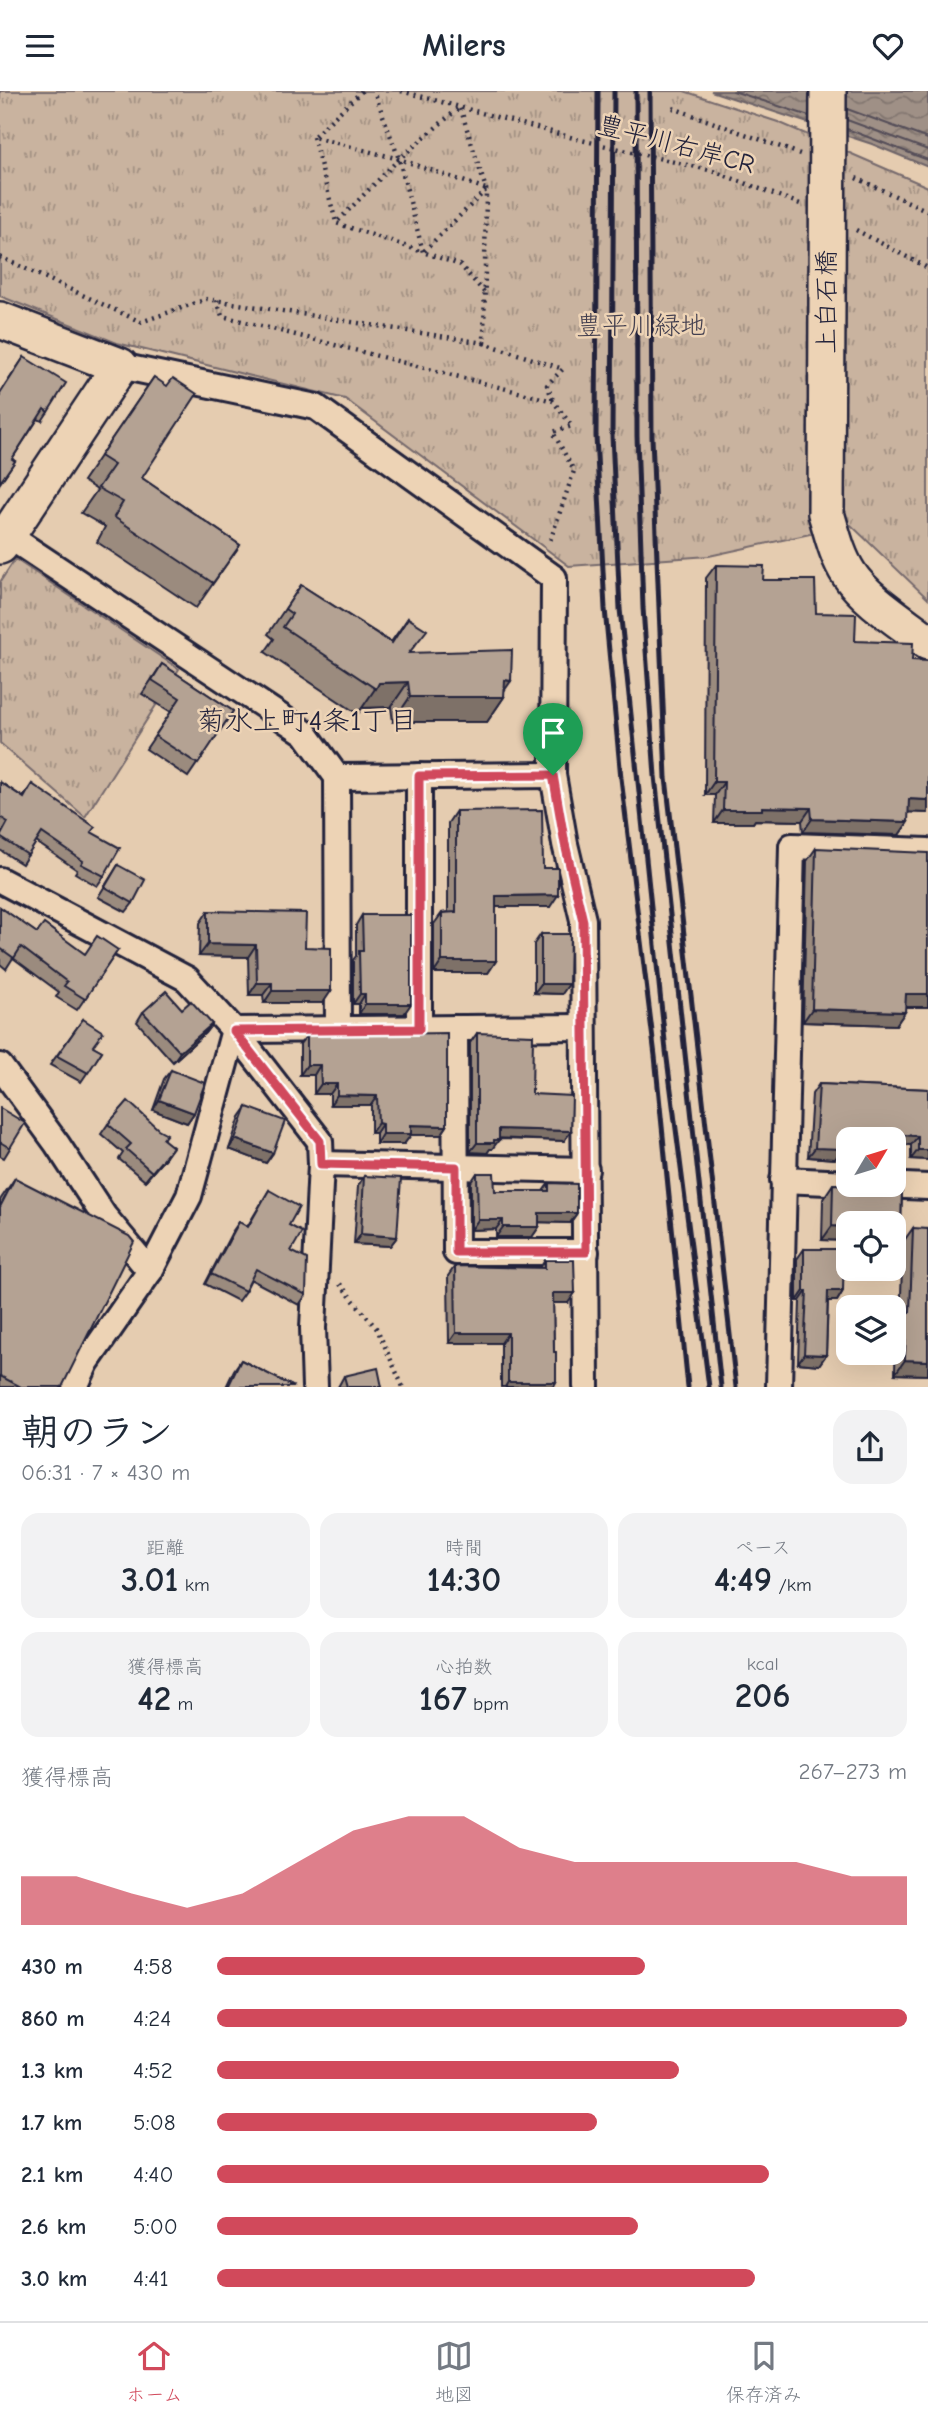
<!DOCTYPE html>
<html lang="ja">
<meta charset="utf-8">
<style>
:root{--surface:#fff;--page:#f2f2f3;--text:#1f2937;--muted:#747a83;--line:#e0e1e3;--accent:#d1495b}
body{margin:0;font-family:"Comic Neue","Klee One",sans-serif;background:var(--page);color:var(--text);height:100vh;display:flex;flex-direction:column;font-size:26px;white-space:nowrap}
*{box-sizing:border-box;margin:0}
p{font-size:23px;color:var(--muted)}
.icon{flex:none;width:38px;height:38px;fill:none;stroke:currentColor;stroke-width:2;stroke-linecap:round;stroke-linejoin:round}
.map{position:relative;height:1296px;overflow:hidden}
.sheet{display:flex;flex-direction:column;background:var(--surface);flex:1}
.sheet>*{flex:none}
.needle{width:46px;rotate:52deg}
.tools{position:absolute;left:836px;top:1036px;display:grid;gap:14px}
.tools a{display:grid;place-items:center;width:70px;height:70px;border-radius:14px;background:var(--surface);box-shadow:0 7px 28px #0002;font-size:35px}
.pin{position:absolute;display:grid;place-items:center;width:60px;height:60px;color:#fff;margin:-72px -30px;border-radius:50% 50% 50% 0;rotate:-45deg;box-shadow:0 0 7px #0007}
.pin .icon{rotate:45deg}
.round{display:grid;place-items:center;flex:none;width:74px;height:74px;border-radius:21px;background:var(--page)}
.head{display:flex;align-items:center;justify-content:space-between;height:119px;padding:0 21px}
h1{font-size:38px;font-weight:800;line-height:52px}
.metrics{display:grid;grid-template-columns:repeat(3,1fr);gap:10px;height:119px;padding:7px 21px}
.metrics div{display:grid;align-content:center;border-radius:18px;background:var(--page);text-align:center}
.metrics b{font-size:35px;font-weight:800}
.metrics small{font-size:19px;font-weight:400}
.metrics p{font-size:19px}
.chart{height:196px;padding:14px 21px}
.chart p{display:flex;justify-content:space-between}
.chart svg{width:100%;height:126px;margin-top:7px;fill:var(--accent);opacity:.7}
ul{padding:0 21px;list-style:none;font-size:23px}
li{display:grid;grid-template-columns:112px 84px 1fr;align-items:center;height:52px}
li i{height:18px;border-radius:9px;background:var(--accent)}
header{display:flex;justify-content:space-between;align-items:center;height:91px;padding:0 21px;background:var(--surface);font-size:32px;font-weight:800}
.menu{display:flex;justify-content:space-around;align-items:center;height:98px;border-top:2px solid var(--line);background:var(--surface);font-size:19px;color:var(--muted)}
.menu a{display:grid;justify-items:center;gap:4px}
.menu .current{color:var(--accent)}
.map>svg:first-child{display:block}
.park{fill:url(#park-tufts);stroke:#766a6d;stroke-width:2}
.water{fill:url(#water-waves);stroke:#6d6468;stroke-width:2}
.lines{fill:none;stroke-linecap:round;stroke-linejoin:round}
.shore{stroke:#544e59;stroke-width:2}
.street-casing{stroke:#22223b;stroke-width:30}
.secondary-casing{stroke:#22223b;stroke-width:40}
.path{stroke:#22223b;stroke-width:4.5;stroke-dasharray:2 5;stroke-linecap:butt}
.street{stroke:#edd3b5;stroke-width:24}
.secondary{stroke:#edd3b5;stroke-width:35}
.rail{stroke:#22223b;stroke-width:5}
.secondary-bridge-casing{stroke:#22223b;stroke-width:40;stroke-linecap:butt}
.secondary-bridge{stroke:#edd3b5;stroke-width:35}
.wall{fill:#9b8b7e;stroke:#22223b;stroke-width:2}
.shaded-wall{fill:#7e7167;stroke:#22223b;stroke-width:2}
.building{fill:#b4a293;stroke:#22223b;stroke-width:2}
.route-casing{stroke:#fff;stroke-width:14}
.route{stroke:#d1495b;stroke-width:9}
.labels{text-anchor:middle;dominant-baseline:central;stroke-width:5;stroke-linejoin:round;paint-order:stroke}
.street-label{font-size:26px;fill:#22223b;stroke:#edd3b5}
.park-label{font-size:26px;fill:#433f4f;stroke:#edd3b5}
.neighbourhood-label{font-size:28px;fill:#22223b;stroke:#edd3b5}
</style>
<header><svg class="icon" aria-label="menu" viewBox="0 0 24 24"><path d="M4 6h16M4 12h16M4 18h16"/></svg>Milers<svg class="icon" aria-label="heart" viewBox="0 0 24 24"><path d="M12 20l-8-8c-3-5 5-10 8-4 3-6 11-1 8 4z"/></svg></header>
<div class="map">
<svg width="928" height="1296" viewBox="0 0 928 1296">
<defs>
<pattern id="park-tufts" width="24" height="20" patternUnits="userSpaceOnUse" patternTransform="scale(1.75)"><rect width="24" height="20" fill="#c9b39f"/><path d="M3 7l-1-3M5 7V3M7 7l1-3M15 17l-1-3M17 17v-4M19 17l1-3" fill="none" stroke="#a39183"/></pattern>
<pattern id="water-waves" width="16" height="10" patternUnits="userSpaceOnUse" patternTransform="scale(1.75)"><rect width="16" height="10" fill="#9f9086"/><path d="M0 5q4-4 8 0t8 0" fill="none" stroke="#81756f"/></pattern>
</defs>
<rect width="100%" height="100%" fill="#e5ccb0"/>
<filter id="ink" filterUnits="userSpaceOnUse"><feTurbulence type="fractalNoise" baseFrequency=".0143" numOctaves="2"/><feDisplacementMap in="SourceGraphic" scale="14" xChannelSelector="R" yChannelSelector="G"/><feConvolveMatrix kernelMatrix="1 2 1 2 8 2 1 2 1" color-interpolation-filters="sRGB"/></filter>
<g filter="url(#ink)">
<g class="park">
<polygon points="0,0 684,0 778,31 928,96 928,508 851,434 709,465 569,475 345,308 117,252 0,205"/>
<polygon points="15,468 179,578 85,726 0,652 0,491"/>
</g>
<polygon class="water" points="711,0 928,0 928,76 872,53"/>
<g class="lines">
<g class="shore">
<polyline points="733,0 809,25"/>
<polyline points="847,18 928,48"/>
<polyline points="847,29 928,59"/>
<polyline points="847,38 928,69"/>
</g>
<defs>
<g id="street">
<polyline points="120,275 316,316 554,487 553,684 565,753 583,829 586,1296"/>
<polyline points="7,444 305,642 337,686 338,939"/>
<polyline points="419,685 419,938"/>
<polyline points="337,686 553,684"/>
<polyline points="0,789 187,888 234,939 320,1050 321,1073 313,1237 315,1296"/>
<polyline points="455,937 456,1161 586,1161"/>
<polyline points="234,939 583,936"/>
<polyline points="0,975 57,1053 104,1125 150,1180"/>
<polyline points="321,1073 586,1079"/>
<polyline points="783,1089 849,1092"/>
<polyline points="882,1094 928,1096"/>
<polyline points="75,1296 86,1272 150,1180 189,1105 234,939"/>
<polyline points="779,1296 792,755 928,760"/>
</g>
<g id="secondary">
<polyline points="0,229 120,275 0,455"/>
<path d="M826,422C832,442 837,465 849,483C866,509 904,532 928,551"/>
</g>
</defs>
<use href="#street" class="street-casing"/>
<use href="#secondary" class="secondary-casing"/>
<g class="path">
<polyline points="362,0 313,46 399,68 486,98"/>
<polyline points="401,0 581,49 713,80 800,113"/>
<polyline points="673,17 800,63"/>
<polyline points="313,46 336,131"/>
<polyline points="856,87 928,120"/>
<polyline points="856,139 928,177"/>
<polyline points="0,166 141,231 207,208 484,252 486,98 460,16 399,68 336,132 423,161 399,68 374,0"/>
<polyline points="484,201 460,174 423,161 486,99"/>
<polyline points="217,209 222,225 553,310 572,335 553,341 574,380 549,453"/>
<polyline points="484,252 563,278 547,294 553,309"/>
<polyline points="340,1193 377,1238 403,1296"/>
</g>
<use href="#street" class="street"/>
<use href="#secondary" class="secondary"/>
<g class="rail">
<polyline points="598,0 596,345 605,518 621,687 655,965 688,1296"/>
<polyline points="614,0 612,344 620,518 666,960 709,1296"/>
<polyline points="636,0 637,345 643,517 655,685 721,1296"/>
<polyline points="650,0 652,346 666,687 736,1296"/>
</g>
<defs>
<polyline id="secondary-bridge" points="826,422 828,0"/>
</defs>
<use href="#secondary-bridge" class="secondary-bridge-casing"/>
<use href="#secondary-bridge" class="secondary-bridge"/>
</g>
<g class="wall">
<polygon points="24,266 48,321 42,330 38,328 12,368 15,370 0,392 0,302"/>
<polygon points="154,286 142,387 240,454 196,517 97,451 105,436 81,422 97,399 83,390"/>
<polygon points="716,474 763,489 816,522 855,550 912,569 928,570 928,722 908,721 908,731 899,744 803,741 802,730 755,729 753,732 714,732 715,704 705,704 706,487"/>
<polygon points="301,494 391,551 408,527 411,562 504,600 504,606 487,631 393,631 391,616 362,617 358,623 265,561 274,548 268,543"/>
<polygon points="162,573 233,620 188,686 146,658 171,621 142,603"/>
<polygon points="0,691 23,706 32,693 91,741 104,785 97,795 75,782 77,779 36,751 22,773 0,759 0,743 2,741 0,739"/>
<polygon points="456,720 543,777 550,816 496,816 496,870 488,882 434,882 434,833 442,822 448,821 448,732"/>
<polygon points="816,757 928,916 905,916 905,921 896,934 803,931 807,770"/>
<polygon points="118,774 133,812 126,821 98,806"/>
<polygon points="0,816 37,842 85,863 118,859 77,919 56,906 59,901 13,867 6,878 0,873"/>
<polygon points="208,820 305,856 323,912 264,912 263,904 249,904 248,866 199,865 200,832"/>
<polygon points="362,824 404,923 359,923 359,913 353,913 353,869 356,865 356,834"/>
<polygon points="541,843 562,903 534,902 534,853"/>
<polygon points="182,918 212,933 205,942 173,971 137,931 143,921"/>
<polygon points="83,928 93,955 102,960 81,991 50,974"/>
<polygon points="477,942 532,1003 571,1040 564,1050 499,1048 492,1058 490,1058 487,1062 470,1061 470,952"/>
<polygon points="307,944 447,1035 441,1044 411,1044 404,1053 376,1053 376,1042 371,1042 371,1014 330,1014 330,1003 314,1003 314,984 300,984 300,953"/>
<polygon points="171,979 194,1022 187,1032 153,1019 164,988"/>
<polygon points="819,993 928,998 928,1069 911,1068 911,1054 849,1048 842,1061 840,1061 835,1068 808,1066 812,1003"/>
<polygon points="247,1016 273,1062 266,1072 229,1058 240,1026"/>
<polygon points="0,1017 10,1057 4,1067 0,1065"/>
<polygon points="108,1033 164,1048 166,1066 145,1090 119,1068 123,1062 101,1043"/>
<polygon points="477,1082 495,1100 543,1100 549,1092 577,1122 570,1132 539,1131 539,1136 532,1146 496,1146 496,1138 471,1139 471,1091"/>
<polygon points="364,1085 397,1146 390,1155 354,1153 358,1095"/>
<polygon points="15,1087 62,1296 0,1296 0,1109"/>
<polygon points="833,1093 902,1096 901,1137 894,1147 894,1132 849,1132 849,1150 822,1149 823,1108"/>
<polygon points="269,1099 289,1134 291,1160 306,1204 299,1214 250,1188 245,1200 238,1210 205,1193 232,1141 239,1131 247,1136"/>
<polygon points="913,1137 928,1284 895,1283 896,1235 900,1230 903,1151"/>
<polygon points="804,1158 843,1200 837,1210 828,1210 826,1264 819,1274 798,1272 800,1210 797,1210 797,1168"/>
<polygon points="545,1169 568,1212 553,1212 554,1261 556,1291 553,1296 501,1296 501,1252 449,1252 448,1185 455,1175 540,1177"/>
<polygon points="241,1269 294,1296 226,1296 234,1279"/>
<polygon points="344,1285 382,1296 338,1296"/>
</g>
<g class="shaded-wall">
<polygon points="505,589 511,590 500,606 504,606 487,631 393,631 410,606"/>
<polygon points="408,591 391,616 362,617 379,592"/>
<polygon points="714,691 724,691 715,704 705,704"/>
<polygon points="909,708 928,709 928,722 900,721"/>
<polygon points="762,716 811,717 802,730 755,729 753,732 714,732 723,719"/>
<polygon points="812,728 908,731 899,744 803,741"/>
<polygon points="558,804 550,816 488,816 496,805"/>
<polygon points="208,853 256,854 248,866 199,865"/>
<polygon points="442,870 496,870 488,882 434,882"/>
<polygon points="257,892 272,892 263,904 249,904"/>
<polygon points="541,893 569,893 562,903 534,902"/>
<polygon points="272,900 331,900 323,912 264,912"/>
<polygon points="360,903 365,903 359,913 353,913"/>
<polygon points="906,903 928,903 928,916 897,916"/>
<polygon points="365,913 411,913 404,923 359,923"/>
<polygon points="812,918 905,921 896,934 803,931"/>
<polygon points="212,933 205,942 173,971 180,961"/>
<polygon points="307,974 320,974 314,984 300,984"/>
<polygon points="321,993 337,993 330,1003 314,1003"/>
<polygon points="337,1004 377,1005 371,1014 330,1014"/>
<polygon points="159,1009 194,1022 187,1032 153,1019"/>
<polygon points="378,1032 382,1033 376,1042 371,1042"/>
<polygon points="411,1034 447,1035 441,1044 411,1044 404,1053 376,1053 382,1043"/>
<polygon points="499,1038 571,1040 564,1050 492,1047"/>
<polygon points="849,1040 918,1045 911,1054 894,1053 894,1048 849,1048"/>
<polygon points="235,1048 273,1062 266,1072 229,1058"/>
<polygon points="494,1049 499,1049 492,1058 490,1058 487,1062 470,1061 477,1052"/>
<polygon points="842,1051 848,1051 835,1068 808,1066 815,1057"/>
<polygon points="173,1056 166,1066 145,1090 152,1081"/>
<polygon points="918,1059 928,1059 928,1069 911,1068"/>
<polygon points="539,1122 577,1122 570,1132 532,1131"/>
<polygon points="478,1129 503,1129 496,1138 471,1139"/>
<polygon points="832,1135 849,1136 849,1150 822,1149"/>
<polygon points="503,1136 539,1136 532,1146 496,1146"/>
<polygon points="894,1137 901,1137 894,1147"/>
<polygon points="361,1143 397,1146 390,1155 354,1153"/>
<polygon points="804,1200 807,1200 800,1210 797,1210"/>
<polygon points="828,1200 843,1200 837,1210 822,1210"/>
<polygon points="553,1202 575,1202 568,1212 547,1212"/>
<polygon points="456,1242 508,1242 501,1252 449,1252"/>
<polygon points="804,1263 826,1264 819,1274 798,1272"/>
<polygon points="905,1269 928,1270 928,1284 895,1283"/>
<polygon points="508,1291 556,1291 553,1296 505,1296"/>
</g>
<g class="building">
<polygon points="24,266 66,292 48,321 44,318 12,368 15,370 1,390 0,389 0,303"/>
<polygon points="154,286 167,295 173,287 197,303 142,387 240,454 213,492 114,426 123,411 98,397 114,374 100,365"/>
<polygon points="716,474 764,475 763,489 815,489 816,522 856,523 855,550 913,552 912,569 928,570 928,709 909,708 908,731 812,728 811,717 762,716 762,719 723,719 724,691 714,691"/>
<polygon points="301,494 392,552 408,527 427,539 409,562 512,559 511,590 505,589 504,606 410,606 408,591 379,592 376,598 283,536 292,523 285,518"/>
<polygon points="162,573 233,620 198,673 155,645 180,607 152,589"/>
<polygon points="0,691 24,707 32,693 95,736 91,741 120,757 104,785 81,773 83,770 42,742 28,764 0,746 8,731 0,726"/>
<polygon points="542,719 543,777 558,777 558,804 496,805 496,870 442,870 442,822 456,821 456,720"/>
<polygon points="816,757 928,762 928,903 906,903 905,921 812,918"/>
<polygon points="118,774 145,789 133,812 105,796"/>
<polygon points="0,816 37,842 44,833 85,863 97,845 118,859 85,908 64,895 67,891 21,856 14,867 0,857"/>
<polygon points="208,820 306,822 305,856 331,857 331,900 272,900 272,892 257,892 256,854 208,853"/>
<polygon points="362,824 411,824 411,913 365,913 365,903 360,903 359,860 363,860"/>
<polygon points="541,843 570,843 569,893 541,893"/>
<polygon points="166,900 182,918 191,910 212,933 180,961 143,921"/>
<polygon points="83,928 103,941 93,955 102,960 88,982 57,965"/>
<polygon points="447,942 447,1035 411,1034 411,1043 382,1043 382,1033 378,1032 377,1005 337,1004 337,993 321,993 320,974 307,974 307,944"/>
<polygon points="477,942 533,944 532,1003 572,1005 571,1040 499,1038 499,1049 494,1049 494,1052 477,1052"/>
<polygon points="171,979 205,992 194,1022 159,1009"/>
<polygon points="819,993 928,998 928,1059 918,1059 918,1045 849,1040 848,1051 842,1051 842,1058 815,1057"/>
<polygon points="128,1010 158,1038 167,1043 163,1048 173,1056 152,1081 126,1058 131,1053 108,1033"/>
<polygon points="247,1016 285,1030 273,1062 235,1048"/>
<polygon points="0,1017 25,1032 10,1057 0,1051"/>
<polygon points="477,1082 494,1082 495,1100 549,1100 549,1092 577,1093 577,1122 539,1122 539,1136 503,1136 503,1129 478,1129"/>
<polygon points="364,1085 401,1087 397,1146 361,1143"/>
<polygon points="15,1087 129,1145 134,1151 62,1296 21,1296 0,1285 0,1116"/>
<polygon points="833,1093 902,1096 901,1137 894,1137 894,1132 849,1132 849,1136 832,1135"/>
<polygon points="269,1099 299,1116 289,1134 302,1141 291,1160 307,1168 306,1204 256,1178 245,1200 211,1183 239,1131 248,1136"/>
<polygon points="913,1137 928,1138 928,1270 905,1269 906,1221 910,1221"/>
<polygon points="804,1158 844,1158 843,1200 828,1200 826,1264 804,1263 807,1200 804,1200"/>
<polygon points="545,1169 574,1169 575,1202 553,1202 554,1261 556,1261 556,1291 508,1291 508,1242 456,1242 455,1175 545,1177"/>
<polygon points="241,1269 294,1296 228,1296"/>
<polygon points="378,1277 382,1296 347,1296 344,1285"/>
</g>
</g>
<g class="lines" filter="url(#ink)">
<defs>
<polygon id="route" points="553,684 565,753 583,830 586,1161 456,1161 456,1076 321,1073 320,1050 234,940 419,938 419,685"/>
</defs>
<use href="#route" class="route-casing"/>
<use href="#route" class="route"/>
</g>
<g class="labels">
<g class="street-label">
<text transform="translate(676 54) rotate(15)">豊平川右岸CR</text>
<text transform="translate(827 211) rotate(-90)">上白石橋</text>
</g>
<g class="park-label">
<text x="641" y="235">豊平川緑地</text>
</g>
<g class="neighbourhood-label">
<text x="307" y="630">菊水上町4条1丁目</text>
</g>
</g>
</svg>
<div class="tools">
<a><svg class="needle" viewBox="-14 -14 28 28"><path d="M0-13l5 13h-10z" fill="#e53935"/><path d="M0 13l5-13h-10z" fill="#747a83"/></svg></a>
<a><svg class="icon" aria-label="locate" viewBox="0 0 24 24"><circle cx="12" cy="12" r="6"/><path d="M12 2v4M12 18v4M2 12h4M18 12h4"/></svg></a>
<a><svg class="icon" aria-label="layers" viewBox="0 0 24 24"><path d="M12 4l9 5-9 5-9-5zM3 14l9 5 9-5"/></svg></a>
</div>
<div class="pin" style="left:553px;top:684px;background:#1e9e55"><svg class="icon" aria-label="arrive" viewBox="0 0 24 24"><path d="M6 21V4h12l-3 4 3 4H6"/></svg></div>
</div>
<section class="sheet">
<div class="head"><div><h1>朝のラン</h1><p>06:31 · 7 × 430 m</p></div><a class="round"><svg class="icon" aria-label="share" viewBox="0 0 24 24"><path d="M12 15V3M7 8l5-5 5 5M5 13v7h14v-7"/></svg></a></div>
<div class="metrics">
<div><p>距離</p><b>3.01<small> km</small></b></div>
<div><p>時間</p><b>14:30</b></div>
<div><p>ペース</p><b>4:49<small> /km</small></b></div>
</div>
<div class="metrics">
<div><p>獲得標高</p><b>42<small> m</small></b></div>
<div><p>心拍数</p><b>167<small> bpm</small></b></div>
<div><p>kcal</p><b>206</b></div>
</div>
<div class="chart"><p><span>獲得標高</span>267–273 m</p>
<svg viewBox="0 0 160 44" preserveAspectRatio="none"><path d="M0 44V27L10 27L20 33L30 38L40 33L50 22L60 11L70 6L80 6L90 17L100 22L110 22L120 22L130 22L140 22L150 27L160 27V44z"/></svg>
</div>
<ul>
<li><b>430 m</b>4:58<i style="width:62%"></i></li>
<li><b>860 m</b>4:24<i style="width:100%"></i></li>
<li><b>1.3 km</b>4:52<i style="width:67%"></i></li>
<li><b>1.7 km</b>5:08<i style="width:55%"></i></li>
<li><b>2.1 km</b>4:40<i style="width:80%"></i></li>
<li><b>2.6 km</b>5:00<i style="width:61%"></i></li>
<li><b>3.0 km</b>4:41<i style="width:78%"></i></li>
</ul>
</section>
<nav class="menu">
<a class="current"><svg class="icon" aria-label="home" viewBox="0 0 24 24"><path d="M3 11l9-7 9 7M6 9v11h12V9"/></svg>ホーム</a>
<a><svg class="icon" aria-label="map" viewBox="0 0 24 24"><path d="M3 6l6-2 6 2 6-2v14l-6 2-6-2-6 2zM9 4v14M15 6v14"/></svg>地図</a>
<a><svg class="icon" aria-label="saved" viewBox="0 0 24 24"><path d="M7 4h10v16l-5-4-5 4z"/></svg>保存済み</a>
</nav>
